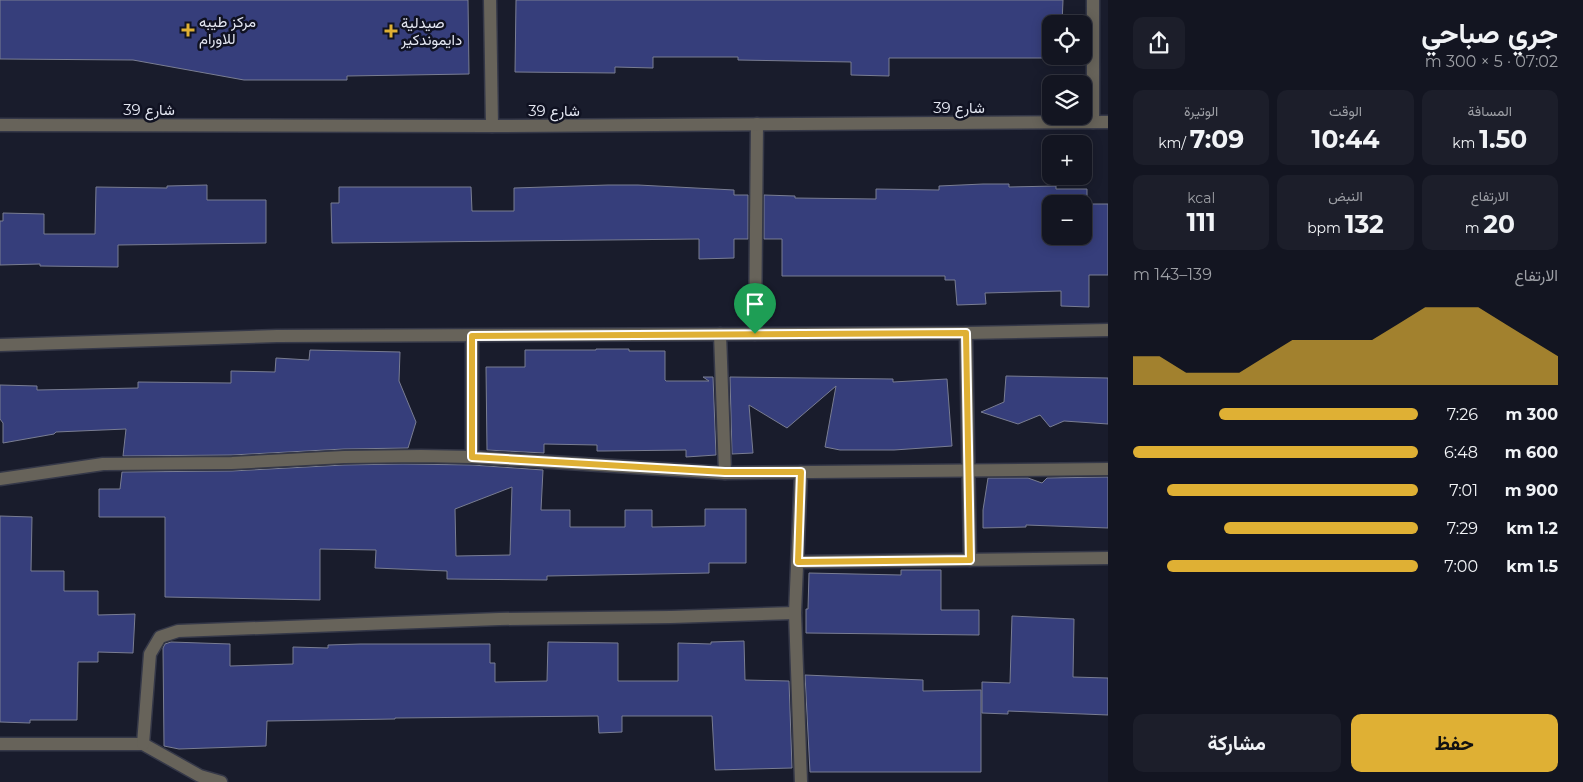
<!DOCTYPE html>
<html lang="ar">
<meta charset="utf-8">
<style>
:root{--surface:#131521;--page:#1c1e2a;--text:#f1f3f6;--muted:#9d9fa5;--line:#32343f;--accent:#dfb034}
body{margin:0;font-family:Montserrat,Vazirmatn,sans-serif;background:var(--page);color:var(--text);direction:rtl;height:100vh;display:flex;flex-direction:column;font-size:19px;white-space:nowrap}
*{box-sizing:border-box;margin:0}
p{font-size:16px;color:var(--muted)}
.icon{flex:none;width:28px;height:28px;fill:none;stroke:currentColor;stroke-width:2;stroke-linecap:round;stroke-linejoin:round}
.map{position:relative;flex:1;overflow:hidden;direction:ltr}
.details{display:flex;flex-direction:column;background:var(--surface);width:475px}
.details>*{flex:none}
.fabs{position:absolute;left:1042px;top:15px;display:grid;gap:10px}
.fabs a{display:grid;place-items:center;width:50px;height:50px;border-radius:10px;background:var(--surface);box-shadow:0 2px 12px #0003,0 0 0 1px var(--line);font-size:25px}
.pin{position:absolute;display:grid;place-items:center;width:42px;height:42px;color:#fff;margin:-51px -21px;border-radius:50% 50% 50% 0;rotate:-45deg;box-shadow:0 0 5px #0007}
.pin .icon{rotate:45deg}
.round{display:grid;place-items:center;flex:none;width:52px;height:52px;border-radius:10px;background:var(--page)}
.headline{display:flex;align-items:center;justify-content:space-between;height:85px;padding:0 25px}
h1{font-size:28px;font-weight:700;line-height:38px}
.stats{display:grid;grid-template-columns:repeat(3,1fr);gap:8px;height:85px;padding:5px 25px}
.stats div{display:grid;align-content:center;border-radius:10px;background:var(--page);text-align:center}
.stats b{font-size:25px;font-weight:700}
.stats small{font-size:14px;font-weight:400}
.stats p{font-size:14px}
.chart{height:140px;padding:10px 25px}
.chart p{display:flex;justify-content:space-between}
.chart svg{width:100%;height:90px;margin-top:5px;fill:var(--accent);opacity:.7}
.action{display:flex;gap:10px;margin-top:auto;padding:10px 25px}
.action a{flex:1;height:58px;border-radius:10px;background:var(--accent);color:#111;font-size:20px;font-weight:700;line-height:58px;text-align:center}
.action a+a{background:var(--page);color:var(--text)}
ul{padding:0 25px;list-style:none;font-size:16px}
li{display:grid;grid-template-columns:80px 60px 1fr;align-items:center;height:38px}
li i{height:12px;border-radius:6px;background:var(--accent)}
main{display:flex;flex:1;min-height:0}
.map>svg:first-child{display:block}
.building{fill:#363e7b;stroke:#797d92;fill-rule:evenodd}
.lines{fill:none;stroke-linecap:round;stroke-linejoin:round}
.minor-casing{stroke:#353848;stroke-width:15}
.tertiary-casing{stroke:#353848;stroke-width:15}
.minor{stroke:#67635a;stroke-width:12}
.tertiary{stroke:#67635a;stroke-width:12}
.route-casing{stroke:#fff;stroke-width:10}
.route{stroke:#dfb034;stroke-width:6}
.poi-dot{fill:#dfb034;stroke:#101222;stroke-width:2}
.labels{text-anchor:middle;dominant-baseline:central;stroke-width:5;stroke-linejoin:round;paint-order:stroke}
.poi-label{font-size:15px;fill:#e4e7f2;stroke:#101222;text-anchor:start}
.street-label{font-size:15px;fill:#e4e7f2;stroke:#101222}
</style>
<main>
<section class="details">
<div class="headline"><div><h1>جري صباحي</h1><p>07:02 · 5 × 300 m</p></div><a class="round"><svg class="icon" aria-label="share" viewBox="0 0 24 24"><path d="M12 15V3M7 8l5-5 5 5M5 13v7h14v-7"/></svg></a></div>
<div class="stats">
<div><p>المسافة</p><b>1.50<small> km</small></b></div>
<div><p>الوقت</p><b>10:44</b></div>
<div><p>الوتيرة</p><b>7:09<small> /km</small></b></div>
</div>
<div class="stats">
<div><p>الارتفاع</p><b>20<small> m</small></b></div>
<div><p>النبض</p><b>132<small> bpm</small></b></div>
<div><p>kcal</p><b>111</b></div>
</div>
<div class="chart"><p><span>الارتفاع</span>139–143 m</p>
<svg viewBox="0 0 160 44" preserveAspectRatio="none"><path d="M0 44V30L10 30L20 38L30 38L40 38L50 30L60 22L70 22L80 22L90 22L100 14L110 6L120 6L130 6L140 14L150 22L160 30V44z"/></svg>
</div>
<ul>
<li><b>300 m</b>7:26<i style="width:70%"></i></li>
<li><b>600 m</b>6:48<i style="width:100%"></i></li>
<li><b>900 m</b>7:01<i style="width:88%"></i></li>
<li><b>1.2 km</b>7:29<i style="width:68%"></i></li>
<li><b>1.5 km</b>7:00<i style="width:88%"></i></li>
</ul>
<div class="action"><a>حفظ</a><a>مشاركة</a></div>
</section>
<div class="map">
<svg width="1108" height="782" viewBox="0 0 1108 782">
<rect width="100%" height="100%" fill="#191c2c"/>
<g class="building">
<polygon points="0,0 468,0 469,74 347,76 347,80 244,80 133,60 0,59"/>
<polygon points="516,0 1063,0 1062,24 1051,24 1051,56 1062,56 1062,58 889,58 889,76 851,75 851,62 738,60 738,57 653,57 653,68 615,67 615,73 515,72"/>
<path d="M983,184H1009V187L1056,186V189H1087V204H1108V275H1089V307L1061,306V291L985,293L986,304L957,305L955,280H945V276H782V239H764V195L795,196V198L876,199V189L939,190V186ZM1051,204H1084V236H1051Z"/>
<polygon points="207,185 207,200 266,200 266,243 118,245 118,267 40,266 40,264 0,265 0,221 3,221 3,213 44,214 44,234 95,234 96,187 167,188 167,186"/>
<polygon points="608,185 638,185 734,190 734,195 748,195 748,239 734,239 734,258 699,259 699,239 332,243 331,203 339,203 339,187 471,187 472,211 514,211 514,188"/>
<polygon points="596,349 629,349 629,351 665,351 665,380 666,381 709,381 703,377 713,377 716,455 686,457 686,450 604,451 597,451 597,445 544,444 544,453 487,450 486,367 525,367 525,350 596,350"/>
<polygon points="310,350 400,352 399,381 416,422 408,448 344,449 232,455 123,456 126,429 56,432 54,434 3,443 3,423 0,419 0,385 37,386 37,390 138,388 138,382 231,383 231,371 275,372 276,358 309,360"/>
<polygon points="1006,376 1108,378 1108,424 1064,421 1050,427 1040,415 1018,424 981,412 1004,402"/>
<polygon points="730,377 893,379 893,382 947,379 952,446 894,450 840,450 825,447 836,386 787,428 749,405 753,453 732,454"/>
<path d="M403,464L472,465L543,470L541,510H570V527H625V510H652V527L705,526V509H746V563H709V573L547,576V580L447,579V571L375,568L376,550L320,549V600L165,597V517H99V489H120L122,472L232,471L344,465ZM512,487L510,555L456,556L455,509Z"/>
<polygon points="1108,477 1108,528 1026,525 1026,527 983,528 983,510 988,478 1028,478 1042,483 1047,478"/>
<polygon points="0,516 32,517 31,571 64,571 64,591 98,591 98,615 135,614 133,653 98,652 98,662 78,662 77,720 30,720 30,723 0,722"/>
<polygon points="901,570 941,570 941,610 979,610 979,635 806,633 806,609 808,609 809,573 901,575"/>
<polygon points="1012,616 1074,619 1073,677 1108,678 1108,715 1008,711 1008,714 982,713 982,682 1010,683"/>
<polygon points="744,641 745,680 789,681 792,768 715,770 712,716 622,716 622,732 599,733 598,716 395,718 395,719 267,721 266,746 179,749 164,746 163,648 165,644 171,642 230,644 230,666 293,664 293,647 328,648 328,645 360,644 490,644 490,663 495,663 495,682 547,681 548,642 618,643 618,681 678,681 678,643 711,644 711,642"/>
<polygon points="805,675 923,680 923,691 981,690 981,772 810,772"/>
</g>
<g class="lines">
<defs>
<g id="minor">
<polyline points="490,0 492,126"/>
<polyline points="1093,0 1093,122"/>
<polyline points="966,333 970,560"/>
<polyline points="720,334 725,473"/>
<polyline points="755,334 757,124"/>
<polyline points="472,336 472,457"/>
<polyline points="0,345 277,336 966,333 1108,330"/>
<polyline points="0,479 103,464 232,463 344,457 421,456 472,457 725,473 1108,469"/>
<polyline points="798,562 1108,558"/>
<polyline points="0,744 143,744 200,776 221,782"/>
<polyline points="143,744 150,654 160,637 178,631 499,619 671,617 795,613"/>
<polyline points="801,782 795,613 801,472"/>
</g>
<polyline id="tertiary" points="0,125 492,126 1108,122"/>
</defs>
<use href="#minor" class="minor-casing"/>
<use href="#tertiary" class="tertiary-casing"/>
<use href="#minor" class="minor"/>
<use href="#tertiary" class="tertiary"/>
</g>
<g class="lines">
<defs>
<polygon id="route" points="966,333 970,560 798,562 801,472 725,472 472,457 472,336"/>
</defs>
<use href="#route" class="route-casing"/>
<use href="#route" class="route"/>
</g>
<g class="poi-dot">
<path d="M185.5 22.5h5v5h5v5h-5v5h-5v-5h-5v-5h5z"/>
<path d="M388.5 23.5h5v5h5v5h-5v5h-5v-5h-5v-5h5z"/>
</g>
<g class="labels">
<g class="poi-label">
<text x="199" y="21">مركز طيبه<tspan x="199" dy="17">للاورام</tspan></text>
<text x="401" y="22">صيدلية<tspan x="401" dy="17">دايموندكير</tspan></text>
</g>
<g class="street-label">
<text x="959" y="107">شارع 39</text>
<text x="149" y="109">شارع 39</text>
<text x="554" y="110">شارع 39</text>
</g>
</g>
</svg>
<div class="fabs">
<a><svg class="icon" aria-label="locate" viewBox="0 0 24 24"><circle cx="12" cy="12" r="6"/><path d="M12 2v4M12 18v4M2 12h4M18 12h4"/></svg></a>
<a><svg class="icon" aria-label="layers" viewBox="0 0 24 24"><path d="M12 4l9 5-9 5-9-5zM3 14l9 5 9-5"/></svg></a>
<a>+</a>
<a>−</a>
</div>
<div class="pin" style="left:755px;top:334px;background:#1e9e55"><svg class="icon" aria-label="arrive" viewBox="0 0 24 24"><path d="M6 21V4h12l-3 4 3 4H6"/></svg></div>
</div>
</main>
